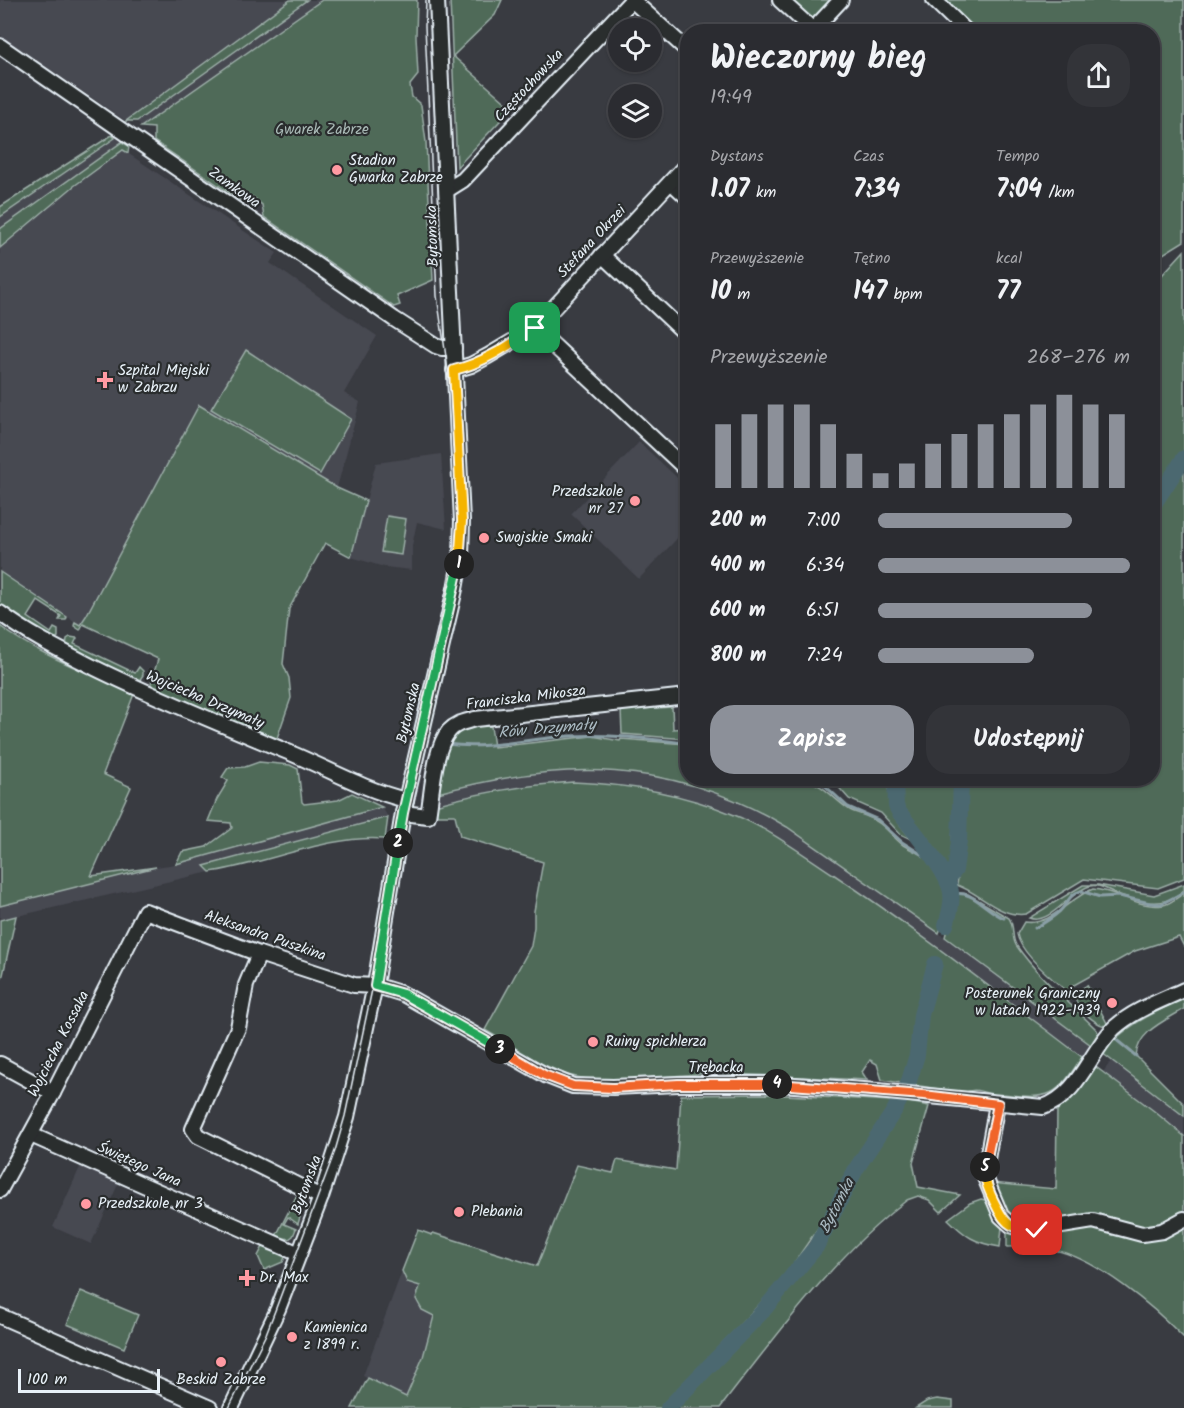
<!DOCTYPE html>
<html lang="pl">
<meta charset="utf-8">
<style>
:root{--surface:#2b2c31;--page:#333439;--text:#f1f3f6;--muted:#a6a7ab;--line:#47484d;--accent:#8c9099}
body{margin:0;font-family:Kalam,sans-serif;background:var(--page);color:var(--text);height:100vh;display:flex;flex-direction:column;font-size:22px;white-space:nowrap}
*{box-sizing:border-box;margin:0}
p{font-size:20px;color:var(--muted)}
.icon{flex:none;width:33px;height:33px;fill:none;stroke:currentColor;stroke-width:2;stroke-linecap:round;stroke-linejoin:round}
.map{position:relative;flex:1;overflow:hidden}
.sheet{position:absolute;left:680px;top:24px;width:480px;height:762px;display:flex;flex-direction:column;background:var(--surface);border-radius:24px;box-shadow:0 2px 4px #0004,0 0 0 2px var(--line)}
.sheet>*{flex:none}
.buttons{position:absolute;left:608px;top:18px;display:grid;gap:12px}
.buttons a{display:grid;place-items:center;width:54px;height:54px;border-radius:50%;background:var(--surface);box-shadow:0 2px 4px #0004,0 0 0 2px var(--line);font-size:30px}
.scale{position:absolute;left:18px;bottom:15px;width:142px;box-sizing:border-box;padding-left:6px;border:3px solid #e8f1f8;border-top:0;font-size:16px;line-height:21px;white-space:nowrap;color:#e8f1f8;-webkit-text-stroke:4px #2a2d2e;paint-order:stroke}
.pin{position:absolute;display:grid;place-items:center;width:51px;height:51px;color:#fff;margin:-26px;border-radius:12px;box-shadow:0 3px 9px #0006}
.km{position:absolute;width:30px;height:30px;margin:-15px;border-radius:50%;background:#222;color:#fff;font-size:16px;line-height:30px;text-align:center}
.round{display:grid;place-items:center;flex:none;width:63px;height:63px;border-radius:24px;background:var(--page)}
.headline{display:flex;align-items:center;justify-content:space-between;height:102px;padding:0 30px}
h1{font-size:33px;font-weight:700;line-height:45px}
.metrics{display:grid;grid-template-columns:repeat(3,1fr);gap:9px;height:102px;padding:6px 30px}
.metrics div{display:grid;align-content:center}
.metrics b{font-size:26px;font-weight:700}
.metrics small{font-size:16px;font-weight:400}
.metrics p{font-size:16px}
.chart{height:168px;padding:12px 30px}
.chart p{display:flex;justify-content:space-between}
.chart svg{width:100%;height:108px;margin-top:6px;stroke:var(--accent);stroke-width:6}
.cta{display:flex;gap:12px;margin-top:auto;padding:12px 30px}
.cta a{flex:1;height:69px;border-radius:24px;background:var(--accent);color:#fff;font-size:24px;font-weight:700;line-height:69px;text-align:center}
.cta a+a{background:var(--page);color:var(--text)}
ul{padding:0 30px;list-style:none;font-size:20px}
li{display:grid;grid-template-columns:96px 72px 1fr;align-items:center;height:45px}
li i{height:15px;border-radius:8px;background:var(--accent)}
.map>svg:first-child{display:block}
.built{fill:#474851}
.green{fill:#506b59;stroke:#9caea8;stroke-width:1.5}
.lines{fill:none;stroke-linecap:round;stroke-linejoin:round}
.stream{stroke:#8a9fa6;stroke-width:3}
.river{stroke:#4c6870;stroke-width:16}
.minor-casing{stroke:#e8f1f8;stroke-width:18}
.minor{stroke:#2a2d2e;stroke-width:14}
.tram{stroke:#e8f1f8;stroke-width:1.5}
.split-1-casing{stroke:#fff;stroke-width:12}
.split-2-casing{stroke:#fff;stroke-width:12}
.split-3-casing{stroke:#fff;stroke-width:12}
.split-4-casing{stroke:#fff;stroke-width:12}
.split-5-casing{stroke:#fff;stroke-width:12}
.split-6-casing{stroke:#fff;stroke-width:12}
.split-1{stroke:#f5b400;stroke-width:8}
.split-2{stroke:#22a559;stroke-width:8}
.split-3{stroke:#22a559;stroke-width:8}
.split-4{stroke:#f0652b;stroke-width:8}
.split-5{stroke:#f0652b;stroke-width:8}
.split-6{stroke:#f5b400;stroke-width:8}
.poi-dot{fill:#ff9aa2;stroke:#2a2d2e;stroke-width:2}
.labels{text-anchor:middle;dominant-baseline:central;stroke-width:4.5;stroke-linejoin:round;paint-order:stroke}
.street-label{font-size:15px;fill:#e8f1f8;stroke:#2a2d2e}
.park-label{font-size:15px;fill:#abbbb8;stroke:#2a2d2e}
.poi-label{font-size:15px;fill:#e8f1f8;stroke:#2a2d2e;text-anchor:start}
.water-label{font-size:16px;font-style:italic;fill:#aabac2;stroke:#2a2d2e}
</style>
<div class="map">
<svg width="1184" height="1408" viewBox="0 0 1184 1408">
<rect width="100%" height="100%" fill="#393b41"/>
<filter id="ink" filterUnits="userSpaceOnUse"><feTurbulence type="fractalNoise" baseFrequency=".0167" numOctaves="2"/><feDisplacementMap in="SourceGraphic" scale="12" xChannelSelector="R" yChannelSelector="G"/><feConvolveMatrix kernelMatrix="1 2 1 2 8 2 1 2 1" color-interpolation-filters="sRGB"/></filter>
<g filter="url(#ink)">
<g class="built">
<polygon points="0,0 290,0 126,121 0,35"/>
<polygon points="307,0 322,0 141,127 137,121"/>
<polygon points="115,138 122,142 0,229 0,217"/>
<polygon points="123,150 277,253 270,263 377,336 344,393 360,402 337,488 199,405 80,625 0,572 0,248 72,187"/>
<polygon points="639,442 687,487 687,528 639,579 571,514"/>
<polygon points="441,454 446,529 417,522 412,546 412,570 384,567 351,557 376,463"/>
<polygon points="575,770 641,774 674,781 703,788 761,812 810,842 939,933 1091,1045 1082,1057 920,934 855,889 780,839 734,814 702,803 639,788 573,782 509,789 468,796 435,805 434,794 468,785 509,776"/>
<polygon points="382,807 388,817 205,865 210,872 0,920 0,906 156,867 176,864"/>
<polygon points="1112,1060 1184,1116 1184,1136 1103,1072"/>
<polygon points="81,1165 119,1182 91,1244 53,1227"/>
<polygon points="402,1271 407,1282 420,1286 434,1315 423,1357 406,1398 363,1376"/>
</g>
<g class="green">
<polygon points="290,0 307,0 137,121 126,121"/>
<polygon points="322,0 417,0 416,36 418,75 410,85 412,97 421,105 426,142 433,280 397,296 400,305 394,307 264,217 262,205 253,197 240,200 154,141 154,128 141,127"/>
<polygon points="450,0 502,0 495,15 453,56 512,108 457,167"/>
<polygon points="786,0 836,0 819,19 812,21"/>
<polygon points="939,0 1184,0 1184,241 1152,261 1152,32 972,31"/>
<polygon points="112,135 115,138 0,217 0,207"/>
<polygon points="122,142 129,146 128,153 123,150 74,186 0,248 0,229"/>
<polygon points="1184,251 1184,453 1152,496 1152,286"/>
<polygon points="246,350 351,419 320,474 211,409"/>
<polygon points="199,405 337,488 366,501 351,557 325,543 289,609 283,664 289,678 291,698 276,741 150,687 158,659 83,624 80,630 74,626 75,622 80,625 86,616"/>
<path d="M1184,470V878L1158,888L1084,879L1026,914C1000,918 980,893 957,885L965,828L968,779L1152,778V518Z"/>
<polygon points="387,516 406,519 401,555 381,552"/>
<polygon points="0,572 67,617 66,620 59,620 61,616 38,601 28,617 51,633 54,628 58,630 58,637 53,640 47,638 0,606"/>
<path d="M0,626C34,653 94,675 134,694L103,774L131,787L91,876L156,867L0,906Z"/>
<polygon points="70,637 77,638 74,644 135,673 139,667 143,671 143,675 139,681 134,681 66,646 67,639"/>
<polygon points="672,707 673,729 687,728 687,739 622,734 621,710"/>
<path d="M491,726L494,747L592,736L620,741L621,739L687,744V778L805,779C826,786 833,799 850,810C858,814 868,816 876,821C887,827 893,838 903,845C913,851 926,856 935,864C954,883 949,911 939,933L787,827C671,758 561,759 434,794C439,774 441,737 462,728C470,725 483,727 491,726Z"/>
<polygon points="259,762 290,765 298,769 302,802 304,804 338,800 352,793 382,807 176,864 182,852 206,847 232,828 231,823 208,821 217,799 228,781 222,777 228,768 245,767"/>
<polygon points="824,779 886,779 895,818 911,839 900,834 881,813 849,799 834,782"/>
<polygon points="898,779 954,779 955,802 950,867 947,869 943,866 902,809 899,795"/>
<path d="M573,782C627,784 681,793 732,814C768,828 801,853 833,874C919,931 1000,995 1082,1057C1056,1097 1051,1100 1003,1094L999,1097C987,1094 976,1086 964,1093L882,1080L877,1064L870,1060L862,1072L867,1080L711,1073L608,1081L591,1080L567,1075L540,1063L485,1030L531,946L534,927V911L543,862L460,836L455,815H437L435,805C480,792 526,785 573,782Z"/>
<path d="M388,817L385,839C328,834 267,864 210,872L204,866Z"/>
<path d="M1184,884V890C1179,894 1173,898 1168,900C1154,906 1130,899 1117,894C1108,890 1100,884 1090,886C1070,891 1050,926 1029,918L1083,885H1098L1154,895Z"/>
<path d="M1093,889C1116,890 1139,909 1163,905C1170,904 1178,897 1184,893V947L1179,937L1135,951L1072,986L1068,992C1053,980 1020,953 1017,934L1024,922C1053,926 1068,898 1093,889Z"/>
<path d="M953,892L968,894L1009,918C1015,927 1011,936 1016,945C1038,977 1070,1003 1097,1030L1098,1033L1091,1045L945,937L954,901Z"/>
<polygon points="16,916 3,975 0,981 0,920"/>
<path d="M1087,985L1108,1025L1105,1026C1096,1024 1072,1006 1076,995C1077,991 1083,988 1087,985Z"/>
<path d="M1184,998V1009C1165,1021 1138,1031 1136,1056L1184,1104V1116L1102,1053C1124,1026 1153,1013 1184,998Z"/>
<path d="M1092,1064L1154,1111L1184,1136V1214L1162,1227H1031L1010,1218L991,1183L1056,1189L1057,1110C1074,1101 1083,1080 1092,1064Z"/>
<polygon points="767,1094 893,1101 848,1172 818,1228 794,1263 769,1294 661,1408 352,1408 368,1378 406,1397 423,1357 434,1316 422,1310 416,1299 420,1286 407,1282 402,1271 418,1230 432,1235 433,1233 537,1266 577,1165 613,1173 617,1160 676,1170 681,1095"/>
<path d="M904,1101L929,1106L913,1163L918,1187L960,1195L941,1212L929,1200L918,1196L907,1200C833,1257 777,1335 720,1408H676L740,1344L820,1247L858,1171L879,1142Z"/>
<polygon points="296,1197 303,1207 298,1224 288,1217 284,1224 296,1229 293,1236 289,1239 276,1236"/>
<path d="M981,1199L985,1200L1002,1227L1000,1247C975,1243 966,1237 948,1219L970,1203Z"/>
<path d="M1184,1223V1338C1154,1307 1096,1258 1054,1250C1039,1246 1022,1246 1007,1247V1232L1009,1230L1085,1225L1145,1239Z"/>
<polygon points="265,1243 267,1244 268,1250 281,1254 285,1257 283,1262 264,1270 258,1256"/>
<polygon points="81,1291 138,1315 124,1348 67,1324"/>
<polygon points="937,1399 953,1401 953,1408 916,1408 927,1401"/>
</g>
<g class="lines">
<g class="stream">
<path d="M447,744C489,750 529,738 571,736C610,734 649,739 687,743"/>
<polyline points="808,778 821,782 848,807 878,820 902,842 937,864"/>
<path d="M951,895C971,887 987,912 1004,918"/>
<path d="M1035,928C1044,923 1052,918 1060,911C1068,903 1069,894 1081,891L1100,897L1119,896L1150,903L1161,904L1184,892"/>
<polyline points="1114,1038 1136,1056"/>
</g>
<g class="river">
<polyline points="1152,507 1184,458"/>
<path d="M895,778L896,806L899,812C913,830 948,872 951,892C953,904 949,914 946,925"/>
<polyline points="947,880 955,870 959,841 961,778"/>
<polyline points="668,1408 762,1312 816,1247 856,1169 894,1111 908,1084 917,1055 921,1015 935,964"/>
</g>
<defs>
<g id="minor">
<polyline points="780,0 813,30"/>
<polyline points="934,0 967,32"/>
<polyline points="811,32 841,0"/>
<polyline points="0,46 394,319 436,346 442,348 454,348"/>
<polyline points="671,182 687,197"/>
<polyline points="447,190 463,180 632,0 687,50"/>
<polyline points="602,255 687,335"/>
<polyline points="535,328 687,470"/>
<polyline points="454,370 471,365 488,356 535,328 687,164"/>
<path d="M0,613C29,635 62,651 95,668C158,699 223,725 288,752C327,768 364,790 406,800"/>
<path d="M403,813L428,816C432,794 434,748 449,731C456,723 465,722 475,719L687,696"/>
<polyline points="259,954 246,985 238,1028 193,1129 198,1136 321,1197"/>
<polyline points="0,1064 53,1093"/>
<polyline points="997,1104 984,1175 1001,1216 1011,1225 1025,1230 1037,1230 1093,1221 1142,1234 1162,1231 1184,1219"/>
<polyline points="31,1135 299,1254"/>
<path d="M0,1190L53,1093L145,911L259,954L354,985L377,986L403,994L545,1075L573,1086L613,1087L678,1084H781L877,1091L1043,1107C1079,1095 1089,1053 1114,1028C1134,1010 1160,1001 1184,990"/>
<polyline points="0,1316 210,1408"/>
<polyline points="231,1408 278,1309 321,1197 347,1117 375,985 403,813 455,589 461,556 462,521 437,0"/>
</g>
</defs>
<use href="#minor" class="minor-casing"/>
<use href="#minor" class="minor"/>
<polyline class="tram" points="229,1408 266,1334 276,1308 335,1151 345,1116 373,985 401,812 453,589 458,556 460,521 453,404 437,296 425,26 426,0"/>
</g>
</g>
<g class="lines" filter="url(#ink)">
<defs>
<path id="split-1" d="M459,564L462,521L454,370C484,363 511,344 535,328"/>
<polyline id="split-2" points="398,843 403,813 459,564"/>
<polyline id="split-3" points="398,843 375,986 403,994 500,1049"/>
<polyline id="split-4" points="500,1049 544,1075 573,1086 613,1088 678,1084 777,1084"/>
<polyline id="split-5" points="777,1084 924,1095 998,1104 985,1167"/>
<path id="split-6" d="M985,1167C984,1178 987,1186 991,1195C1003,1221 1008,1231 1037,1230"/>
</defs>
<use href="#split-1" class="split-1-casing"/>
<use href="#split-2" class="split-2-casing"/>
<use href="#split-3" class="split-3-casing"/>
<use href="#split-4" class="split-4-casing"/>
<use href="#split-5" class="split-5-casing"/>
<use href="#split-6" class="split-6-casing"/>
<use href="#split-1" class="split-1"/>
<use href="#split-2" class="split-2"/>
<use href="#split-3" class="split-3"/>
<use href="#split-4" class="split-4"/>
<use href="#split-5" class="split-5"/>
<use href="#split-6" class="split-6"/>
</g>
<g class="poi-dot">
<circle cx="337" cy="170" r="6"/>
<path d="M102 371h6v6h6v6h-6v6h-6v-6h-6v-6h6z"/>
<circle cx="635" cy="501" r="6"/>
<circle cx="484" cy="538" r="6"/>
<circle cx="1112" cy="1003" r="6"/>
<circle cx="593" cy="1042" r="6"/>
<circle cx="86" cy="1204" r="6"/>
<circle cx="459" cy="1212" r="6"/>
<path d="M244 1269h6v6h6v6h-6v6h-6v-6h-6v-6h6z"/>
<circle cx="292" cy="1337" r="6"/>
<circle cx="221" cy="1362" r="6"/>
</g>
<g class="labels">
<g class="street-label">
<text transform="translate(529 86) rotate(-47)">Częstochowska</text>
<text transform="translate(234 188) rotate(35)">Zamkowa</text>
<text transform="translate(433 236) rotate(-92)">Bytomska</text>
<text transform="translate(592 242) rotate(-47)">Stefana Okrzei</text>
<text transform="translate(526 698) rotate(-7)">Franciszka Mikosza</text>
<text transform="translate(205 700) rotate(23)">Wojciecha Drzymały</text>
<text transform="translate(409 713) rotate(-77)">Bytomska</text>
<text transform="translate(265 936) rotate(19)">Aleksandra Puszkina</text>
<text transform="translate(59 1044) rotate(-63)">Wojciecha Kossaka</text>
<text x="716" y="1068">Trębacka</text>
<text transform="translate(139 1165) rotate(24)">Świętego Jana</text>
<text transform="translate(307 1185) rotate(-70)">Bytomska</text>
</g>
<g class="park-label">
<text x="322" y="130">Gwarek Zabrze</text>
</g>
<g class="poi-label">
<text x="349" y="161">Stadion<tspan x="349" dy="17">Gwarka Zabrze</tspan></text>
<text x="118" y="371">Szpital Miejski<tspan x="118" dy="17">w Zabrzu</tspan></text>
<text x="623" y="492" text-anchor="end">Przedszkole<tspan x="623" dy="17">nr 27</tspan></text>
<text x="496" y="538">Swojskie Smaki</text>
<text x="1100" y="994" text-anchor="end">Posterunek Graniczny<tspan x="1100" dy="17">w latach 1922-1939</tspan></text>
<text x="605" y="1042">Ruiny spichlerza</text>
<text x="98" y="1204">Przedszkole nr 3</text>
<text x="471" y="1212">Plebania</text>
<text x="259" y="1278">Dr. Max</text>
<text x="304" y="1328">Kamienica<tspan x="304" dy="17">z 1899 r.</tspan></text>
<text x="221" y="1380" text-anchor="middle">Beskid Zabrze</text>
</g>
<g class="water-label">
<text transform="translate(547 729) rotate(-5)">Rów Drzymały</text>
<text transform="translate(837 1206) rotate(-63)">Bytomka</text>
</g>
</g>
</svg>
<div class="buttons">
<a><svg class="icon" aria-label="locate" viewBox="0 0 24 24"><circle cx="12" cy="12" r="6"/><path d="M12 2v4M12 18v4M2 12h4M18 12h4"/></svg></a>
<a><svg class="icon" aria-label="layers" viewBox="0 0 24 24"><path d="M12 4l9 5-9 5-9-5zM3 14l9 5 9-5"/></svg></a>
</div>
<div class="scale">100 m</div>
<div class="pin" style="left:535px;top:328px;background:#1e9e55"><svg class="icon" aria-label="arrive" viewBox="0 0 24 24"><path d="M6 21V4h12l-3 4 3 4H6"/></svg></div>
<div class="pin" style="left:1037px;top:1230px;background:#d93025"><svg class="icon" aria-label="check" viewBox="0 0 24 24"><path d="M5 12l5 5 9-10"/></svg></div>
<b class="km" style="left:459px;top:564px">1</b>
<b class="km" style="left:398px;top:843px">2</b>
<b class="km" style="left:500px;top:1049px">3</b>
<b class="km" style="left:777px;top:1084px">4</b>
<b class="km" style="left:985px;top:1167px">5</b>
<section class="sheet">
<div class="headline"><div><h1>Wieczorny bieg</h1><p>19:49</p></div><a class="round"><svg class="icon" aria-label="share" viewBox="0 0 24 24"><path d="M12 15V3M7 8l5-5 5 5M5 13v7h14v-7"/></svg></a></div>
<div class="metrics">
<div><p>Dystans</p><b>1.07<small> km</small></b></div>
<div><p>Czas</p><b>7:34</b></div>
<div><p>Tempo</p><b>7:04<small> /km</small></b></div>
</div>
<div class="metrics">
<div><p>Przewyższenie</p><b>10<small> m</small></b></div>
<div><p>Tętno</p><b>147<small> bpm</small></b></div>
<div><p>kcal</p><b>77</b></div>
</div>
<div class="chart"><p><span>Przewyższenie</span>268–276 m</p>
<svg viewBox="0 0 160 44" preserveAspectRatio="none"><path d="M5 44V18M15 44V14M25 44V10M35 44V10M45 44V18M55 44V30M65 44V38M75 44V34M85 44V26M95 44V22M105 44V18M115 44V14M125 44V10M135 44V6M145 44V10M155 44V14"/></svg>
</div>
<ul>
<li><b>200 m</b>7:00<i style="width:77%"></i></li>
<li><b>400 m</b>6:34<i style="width:100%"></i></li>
<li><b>600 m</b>6:51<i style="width:85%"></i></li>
<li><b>800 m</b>7:24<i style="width:62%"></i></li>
</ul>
<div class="cta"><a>Zapisz</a><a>Udostępnij</a></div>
</section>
</div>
